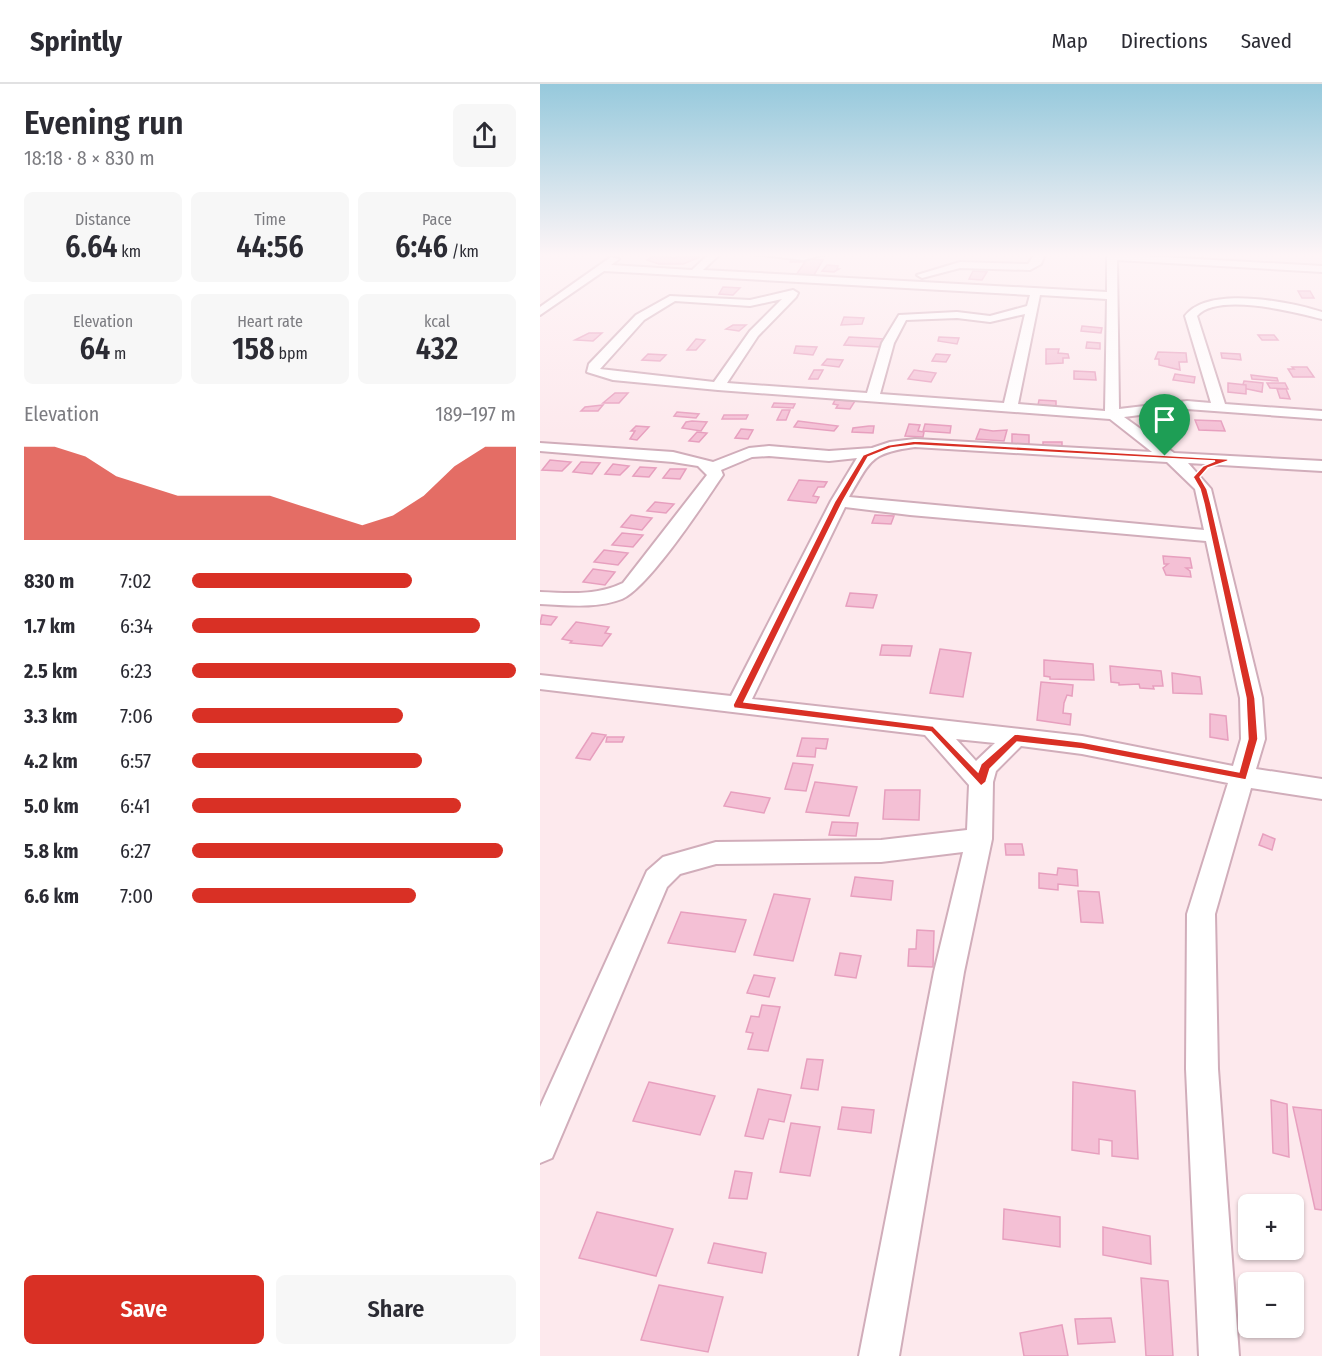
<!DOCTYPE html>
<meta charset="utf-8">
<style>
:root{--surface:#fff;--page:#f7f7f7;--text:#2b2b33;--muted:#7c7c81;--line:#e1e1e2;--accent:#d93025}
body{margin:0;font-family:"Fira Sans Condensed",sans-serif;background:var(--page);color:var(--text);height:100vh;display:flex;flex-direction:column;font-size:22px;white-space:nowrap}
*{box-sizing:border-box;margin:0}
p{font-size:20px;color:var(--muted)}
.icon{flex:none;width:33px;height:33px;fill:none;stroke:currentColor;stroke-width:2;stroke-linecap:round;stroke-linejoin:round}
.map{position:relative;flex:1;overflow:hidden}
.panel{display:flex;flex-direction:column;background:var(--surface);width:540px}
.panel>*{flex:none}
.buttons{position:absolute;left:698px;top:1110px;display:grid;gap:12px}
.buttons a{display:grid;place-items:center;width:66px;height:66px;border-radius:9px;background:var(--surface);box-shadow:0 2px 4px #0004;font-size:30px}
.pin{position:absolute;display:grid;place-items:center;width:51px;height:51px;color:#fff;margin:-62px -26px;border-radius:50% 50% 50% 0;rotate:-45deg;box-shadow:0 0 6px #0007}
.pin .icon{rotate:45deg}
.round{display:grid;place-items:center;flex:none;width:63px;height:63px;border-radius:9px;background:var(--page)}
.headline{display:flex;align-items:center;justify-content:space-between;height:102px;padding:0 24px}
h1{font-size:33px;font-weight:600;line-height:45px}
.figures{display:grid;grid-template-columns:repeat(3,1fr);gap:9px;height:102px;padding:6px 24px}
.figures div{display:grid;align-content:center;border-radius:9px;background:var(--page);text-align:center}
.figures b{font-size:30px;font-weight:600}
.figures small{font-size:16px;font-weight:400}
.figures p{font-size:16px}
.chart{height:168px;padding:12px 24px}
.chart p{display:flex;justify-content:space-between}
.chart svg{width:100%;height:108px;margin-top:6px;fill:var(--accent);opacity:.7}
.button{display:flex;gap:12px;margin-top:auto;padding:12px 24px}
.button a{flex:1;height:69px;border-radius:9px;background:var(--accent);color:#fff;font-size:24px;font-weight:600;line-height:69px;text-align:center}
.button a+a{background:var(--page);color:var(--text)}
ul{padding:0 24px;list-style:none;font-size:20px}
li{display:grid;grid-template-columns:96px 72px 1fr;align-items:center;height:45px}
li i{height:15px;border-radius:8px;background:var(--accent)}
header{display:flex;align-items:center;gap:36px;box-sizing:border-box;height:84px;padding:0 30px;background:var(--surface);border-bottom:2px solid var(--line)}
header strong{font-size:28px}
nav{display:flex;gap:33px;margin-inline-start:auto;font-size:21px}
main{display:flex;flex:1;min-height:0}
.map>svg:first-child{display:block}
.building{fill:#f4c0d5;stroke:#e79fbe;stroke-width:1.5}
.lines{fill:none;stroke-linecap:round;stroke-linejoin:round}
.minor-casing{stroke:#d1adba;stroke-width:4}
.minor{fill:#fff;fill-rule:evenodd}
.route{fill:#d93025;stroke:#fff;stroke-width:1.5;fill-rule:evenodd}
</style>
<header>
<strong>Sprintly</strong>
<nav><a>Map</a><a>Directions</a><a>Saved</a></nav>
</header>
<main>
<section class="panel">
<div class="headline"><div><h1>Evening run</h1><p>18:18 · 8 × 830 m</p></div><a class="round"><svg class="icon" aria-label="share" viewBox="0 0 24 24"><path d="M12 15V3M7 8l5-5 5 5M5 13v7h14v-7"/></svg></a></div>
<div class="figures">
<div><p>Distance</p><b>6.64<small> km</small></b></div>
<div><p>Time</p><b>44:56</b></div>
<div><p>Pace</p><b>6:46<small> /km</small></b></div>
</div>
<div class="figures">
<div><p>Elevation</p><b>64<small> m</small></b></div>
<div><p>Heart rate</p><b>158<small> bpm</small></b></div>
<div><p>kcal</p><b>432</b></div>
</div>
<div class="chart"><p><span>Elevation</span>189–197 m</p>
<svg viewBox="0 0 160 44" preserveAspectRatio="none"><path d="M0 44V6L10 6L20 10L30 18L40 22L50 26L60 26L70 26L80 26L90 30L100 34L110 38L120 34L130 26L140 14L150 6L160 6V44z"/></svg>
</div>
<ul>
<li><b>830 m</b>7:02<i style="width:68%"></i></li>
<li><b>1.7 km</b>6:34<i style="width:89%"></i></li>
<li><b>2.5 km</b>6:23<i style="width:100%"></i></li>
<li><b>3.3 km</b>7:06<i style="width:65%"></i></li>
<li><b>4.2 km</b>6:57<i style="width:71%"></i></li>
<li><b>5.0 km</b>6:41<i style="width:83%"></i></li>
<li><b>5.8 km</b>6:27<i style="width:96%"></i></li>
<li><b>6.6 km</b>7:00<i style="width:69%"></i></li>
</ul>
<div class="button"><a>Save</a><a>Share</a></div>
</section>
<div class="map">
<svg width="782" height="1272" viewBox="0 0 782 1272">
<rect width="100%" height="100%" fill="#fde9ed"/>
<g class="building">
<polygon points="116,170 128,170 127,173 135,174 139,171 160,173 143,180 119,180 107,176"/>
<polygon points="252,175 266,175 283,176 274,191 256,191 265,178 250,178"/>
<polygon points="287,181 298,182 297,185 299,185 294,188 282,187"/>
<polygon points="433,187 447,188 442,196 429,195"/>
<polygon points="183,203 200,204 193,211 179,210"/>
<polygon points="758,207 770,207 774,214 762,214"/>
<polygon points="304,233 324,234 322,240 301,241"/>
<polygon points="193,241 206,241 199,247 186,245"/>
<polygon points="542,242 562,244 561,249 541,247"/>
<polygon points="49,249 62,249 53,257 35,256"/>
<polygon points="718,251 734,251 738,256 722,256"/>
<polygon points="309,253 344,255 340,263 304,261"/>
<polygon points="399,253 419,254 417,260 398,257"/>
<polygon points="156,255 165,256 156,266 147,266"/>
<polygon points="547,258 560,259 560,265 546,264"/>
<polygon points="256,262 277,263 273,271 254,269"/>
<polygon points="506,265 519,265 518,269 528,270 529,274 523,274 523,279 506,280"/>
<polygon points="618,268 646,269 647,278 639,278 640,286 619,281 619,275 615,275"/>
<polygon points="681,269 700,270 701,276 682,274"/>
<polygon points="108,270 126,271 120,277 102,276"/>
<polygon points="396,270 410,271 406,278 392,277"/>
<polygon points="287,275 303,276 299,283 282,281"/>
<polygon points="752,283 767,283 774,293 753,293 748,285 754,285"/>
<polygon points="274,286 283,286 278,295 269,295"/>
<polygon points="374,286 396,289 391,298 368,295"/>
<polygon points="534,287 555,288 556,296 534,295"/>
<polygon points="635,290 655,293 654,299 633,296"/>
<polygon points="711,291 737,294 738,297 712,295"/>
<polygon points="704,297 723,299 722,308 702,304"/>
<polygon points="688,299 706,301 706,310 688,308"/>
<polygon points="727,299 745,299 748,305 730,304"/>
<polygon points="737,305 746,305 750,315 740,314"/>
<polygon points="75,309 88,309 79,319 63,319"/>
<polygon points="295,316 315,317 310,325 296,324 298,321 293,320"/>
<polygon points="499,316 516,317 516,322 498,321"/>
<polygon points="234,319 255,320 253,324 232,323"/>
<polygon points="63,321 58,327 41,327 45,323"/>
<polygon points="242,326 250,326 246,336 237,336"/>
<polygon points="137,328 159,330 156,334 134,332"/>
<polygon points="184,331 208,331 206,335 182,335"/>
<polygon points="655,336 681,337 685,347 659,346"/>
<polygon points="152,337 167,338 161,347 142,344 146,338"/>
<polygon points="258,337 298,342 294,347 254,343"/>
<polygon points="369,340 380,341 378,347 384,348 383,353 365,352"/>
<polygon points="385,340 411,342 410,349 383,347"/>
<polygon points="96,342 109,343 97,356 90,355 95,347 91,347"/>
<polygon points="329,342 334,342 333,349 312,348 313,344"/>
<polygon points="201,345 213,346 208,355 195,354"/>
<polygon points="440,345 453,347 467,346 464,357 436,355"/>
<polygon points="157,348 167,349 159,358 149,357"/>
<polygon points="472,350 489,351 489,360 472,360"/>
<polygon points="503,358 522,358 522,364 503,363"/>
<polygon points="10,376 31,378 22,387 2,386"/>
<polygon points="41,378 60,379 52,390 33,388"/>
<polygon points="73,380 89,382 80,391 65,390"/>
<polygon points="100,383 116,384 109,393 93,392"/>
<polygon points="130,385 146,385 140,395 123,394"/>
<polygon points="259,396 287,398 284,403 278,403 273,412 279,413 276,419 248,416"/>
<polygon points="115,418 134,420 126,429 107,427"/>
<polygon points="91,431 112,434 102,446 81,443"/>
<polygon points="335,431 354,432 351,440 332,439"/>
<polygon points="82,449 103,451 93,463 72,461"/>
<polygon points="64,466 88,469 78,481 54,478"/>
<polygon points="623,472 650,474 652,484 646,484 650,487 651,493 626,491 623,484 628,480 624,480"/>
<polygon points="53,485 75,488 65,501 43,498"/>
<polygon points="310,509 337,511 333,524 306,522"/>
<polygon points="2,531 17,533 11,541 0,540"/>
<polygon points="36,538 69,543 65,549 71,550 62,562 30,559 32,557 22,555"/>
<polygon points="342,561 372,562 370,572 340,571"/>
<polygon points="400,565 431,569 423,613 390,609"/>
<polygon points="504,576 553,580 554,596 510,595 510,593 504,592"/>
<polygon points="570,582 621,587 623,602 613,602 614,605 600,604 599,600 579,601 579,599 571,598"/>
<polygon points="632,589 660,593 662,610 633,609"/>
<polygon points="501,598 533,601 532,612 527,611 524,619 523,629 531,630 530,641 497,636"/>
<polygon points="670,630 686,632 688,656 670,653"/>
<polygon points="52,649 66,651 50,676 36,674"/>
<polygon points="67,653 84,653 82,658 66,658"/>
<polygon points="262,654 288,655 286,665 276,664 275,673 257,672"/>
<polygon points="253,679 273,681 266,707 245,705"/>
<polygon points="275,698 317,703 309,732 266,728"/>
<polygon points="345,706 380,706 379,736 343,735"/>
<polygon points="191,708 230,714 224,729 184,722"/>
<polygon points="292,738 318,739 316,752 289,751"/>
<polygon points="723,750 735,755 732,766 719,761"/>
<polygon points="465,760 482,760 484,771 466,771"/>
<polygon points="518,784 537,786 538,802 518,800 518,806 499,804 499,789 517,791"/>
<polygon points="315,793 353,797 351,816 311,812"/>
<polygon points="538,807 559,808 563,839 541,838"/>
<polygon points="234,810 270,815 253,877 214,871"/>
<polygon points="141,828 206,836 195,868 128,859"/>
<polygon points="377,846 394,847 393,883 368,882 369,865 376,865"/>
<polygon points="300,869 321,872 316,894 295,891"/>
<polygon points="214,891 235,894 229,913 207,909"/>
<polygon points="222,921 240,923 228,967 208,965 213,949 206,948 211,932 219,933"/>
<polygon points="267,975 283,976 278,1006 261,1004"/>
<polygon points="109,998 175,1012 160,1051 93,1037"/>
<polygon points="533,998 595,1007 598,1075 572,1072 572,1057 559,1055 559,1070 532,1066"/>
<polygon points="218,1005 251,1011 244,1038 229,1035 223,1055 205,1052"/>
<polygon points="731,1016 747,1020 749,1073 733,1069"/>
<polygon points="302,1023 334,1026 331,1049 298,1045"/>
<polygon points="753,1023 782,1026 782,1126 775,1125"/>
<polygon points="251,1039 280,1043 270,1092 240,1088"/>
<polygon points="195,1087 212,1089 207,1115 189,1114"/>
<polygon points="464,1125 520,1133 520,1163 463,1155"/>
<polygon points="57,1128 133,1145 116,1192 39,1174"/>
<polygon points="563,1143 610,1152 611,1180 563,1171"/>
<polygon points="174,1159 226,1169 222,1189 168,1179"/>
<polygon points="601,1194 628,1197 633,1272 606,1272"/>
<polygon points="119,1201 183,1213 168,1268 101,1256"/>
<polygon points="571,1234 575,1258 538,1260 535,1235"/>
<polygon points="522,1241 528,1272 484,1272 480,1249"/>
</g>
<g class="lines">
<defs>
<g id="minor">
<path d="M169,170H180L163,186L567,208V170L782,182V188L577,176L579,325L647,317L671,319L645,232C668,201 750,218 782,228V235C754,228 678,208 657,232L685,320L782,327V335L647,325L584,333L634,369L782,377V387L648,379L671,405L722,614L725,655L716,685L782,695V715L711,704L675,830L678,985L699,1272H659L646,985L647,830L688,699L542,670L481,662L456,687L453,698L452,755L424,888L359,1272H319L394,888L423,768L341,778L176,780L140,790L127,803L12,1074L0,1079V1023L107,787L123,773L176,758L341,756L427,746L429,701L385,651L0,605V591L191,612L291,417L317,374L289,377L229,372L212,373L181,386L183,391C164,419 109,503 82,515C56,525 27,521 0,520V508C30,509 56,512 83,499L167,391L158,382L133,378L0,367V359L133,368L173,378L209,364L229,362L289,367L332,364L350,358L375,355L612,368L570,335L178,306L73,296L47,288L49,280L96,231L130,212L210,216L253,206L258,209L256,213L218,252L187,299L327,309L342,259L359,231L417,228L450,232L487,222L490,211L64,187L0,231V223L71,173L79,175L71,181L152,186ZM500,211L567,215L565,327L478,320ZM242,215L210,247L174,298L60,285L104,236L135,217L210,222ZM485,230L464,319L340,310L354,259L366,236L417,234L450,238ZM375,363L627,378L655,405L664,446L309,413C331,376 330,369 375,363ZM305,423L370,431L666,457L700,614L701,655L693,682L542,652L212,615ZM416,655L455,659L436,677Z"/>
<polygon points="213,170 285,170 264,176"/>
<polygon points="495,170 505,170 501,180 490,186 420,184 382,194 377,191 420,178 488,180"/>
</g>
</defs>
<use href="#minor" class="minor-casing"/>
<use href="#minor" class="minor"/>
</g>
<linearGradient id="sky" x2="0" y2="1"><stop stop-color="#96c9dc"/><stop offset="0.49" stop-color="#fef5f7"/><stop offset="1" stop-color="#fef5f7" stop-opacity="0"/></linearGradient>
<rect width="782" height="349" fill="url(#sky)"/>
<path class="route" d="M375,357L688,375V377L668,384L660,393L667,405L671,420L715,614L718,655L706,696L542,665L477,658L450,685L446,698L441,702L391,648L194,624L193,621L295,417L323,371L348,361ZM375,361L675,377L663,382L653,393L660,405L664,420L706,614L708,655L699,688L542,658L475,650L441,680L438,688L393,642L204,618L303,417L328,373L351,364Z"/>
</svg>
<div class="buttons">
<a>+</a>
<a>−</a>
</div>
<div class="pin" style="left:625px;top:372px;background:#1e9e55"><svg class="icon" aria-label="arrive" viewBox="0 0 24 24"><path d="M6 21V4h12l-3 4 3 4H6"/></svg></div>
</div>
</main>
